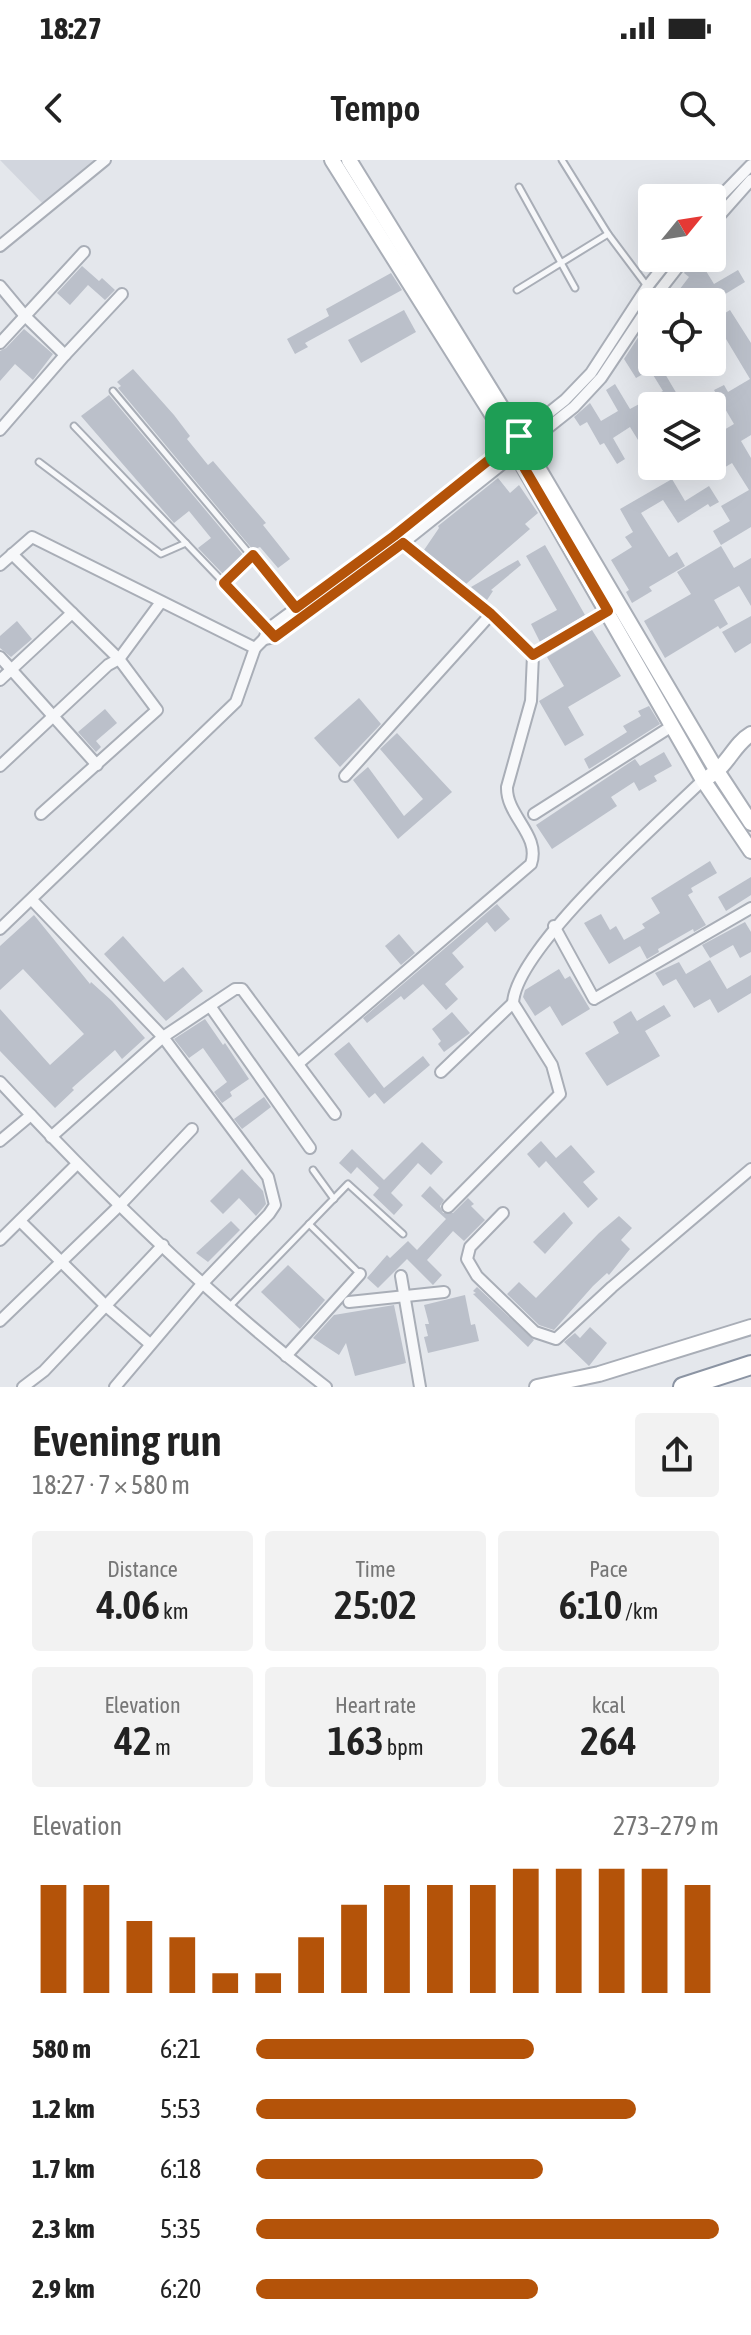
<!DOCTYPE html>
<meta charset="utf-8">
<style>
:root{--surface:#fff;--page:#f2f2f2;--text:#222;--muted:#767676;--accent:#b45309}
body{margin:0;font-family:"Asap Condensed",sans-serif;background:var(--page);color:var(--text);height:100vh;display:flex;flex-direction:column;font-size:30px;white-space:nowrap}
*{box-sizing:border-box;margin:0}
p{font-size:26px;color:var(--muted)}
.icon{flex:none;width:44px;height:44px;fill:none;stroke:currentColor;stroke-width:2;stroke-linecap:round;stroke-linejoin:round}
.map{position:relative;height:1227px;overflow:hidden}
.drawer{display:flex;flex-direction:column;background:var(--surface);flex:1}
.drawer>*{flex:none}
.needle{width:52px;rotate:60deg}
.tools{position:absolute;left:638px;top:24px;display:grid;gap:16px}
.tools a{display:grid;place-items:center;width:88px;height:88px;border-radius:8px;background:var(--surface);box-shadow:0 8px 32px #0002;font-size:40px}
.pin{position:absolute;display:grid;place-items:center;width:68px;height:68px;color:#fff;margin:-34px;border-radius:16px;box-shadow:0 4px 12px #0006}
.round{display:grid;place-items:center;flex:none;width:84px;height:84px;border-radius:8px;background:var(--page)}
.headline{display:flex;align-items:center;justify-content:space-between;height:136px;padding:0 32px}
h1{font-size:44px;font-weight:600;line-height:60px}
.figures{display:grid;grid-template-columns:repeat(3,1fr);gap:12px;height:136px;padding:8px 32px}
.figures div{display:grid;align-content:center;border-radius:8px;background:var(--page);text-align:center}
.figures b{font-size:40px;font-weight:600}
.figures small{font-size:22px;font-weight:400}
.figures p{font-size:22px}
.chart{height:224px;padding:16px 32px}
.chart p{display:flex;justify-content:space-between}
.chart svg{width:100%;height:144px;margin-top:8px;stroke:var(--accent);stroke-width:6}
ul{padding:0 32px;list-style:none;font-size:26px}
li{display:grid;grid-template-columns:128px 96px 1fr;align-items:center;height:60px}
li i{height:20px;border-radius:10px;background:var(--accent)}
.status{display:flex;justify-content:space-between;align-items:center;height:56px;padding:0 40px;background:var(--surface);direction:ltr}
.status svg{height:22px;fill:currentColor}
header{display:flex;justify-content:space-between;align-items:center;height:104px;padding:0 32px;background:var(--surface);font-size:36px;font-weight:600}
.map>svg:first-child{display:block}
.built{fill:#d2d6de}
.building{fill:#bbc0ca}
.lines{fill:none;stroke-linecap:round;stroke-linejoin:round}
.lane-casing{stroke:#a9aeb7;stroke-width:9}
.street-casing{stroke:#a9aeb7;stroke-width:14}
.secondary-casing{stroke:#a9aeb7;stroke-width:18}
.highway-casing{stroke:#8b94a3;stroke-width:22}
.lane{stroke:#f7f8fa;stroke-width:5}
.street{stroke:#f7f8fa;stroke-width:10}
.secondary{stroke:#fff;stroke-width:14}
.highway{stroke:#fff;stroke-width:18}
.route-casing{stroke:#fff;stroke-width:16}
.route{stroke:#b45309;stroke-width:10}
</style>
<div class="status"><b>18:27</b><svg viewBox="0 0 49 12"><path d="M0 12V9h3v3zM5 12V6h3v6zM10 12V3h3v9zM15 12V0h3v12zM26 1h20v11H26zM47 4h2v5h-2z"/></svg></div>
<header><svg class="icon" aria-label="back" viewBox="0 0 24 24"><path d="M15 5l-7 7 7 7"/></svg>Tempo<svg class="icon" aria-label="search" viewBox="0 0 24 24"><circle cx="10" cy="10" r="6"/><path d="M15 15l6 6"/></svg></header>
<div class="map">
<svg width="751" height="1227" viewBox="0 0 751 1227">
<rect width="100%" height="100%" fill="#e4e7ec"/>
<polygon class="built" points="0,0 109,0 46,47"/>
<g class="building">
<polygon points="693,98 698,98 714,124 738,110 745,122 722,136 725,142 670,142 689,117 684,113"/>
<polygon points="82,106 99,121 102,118 115,130 105,140 88,125 70,145 57,133"/>
<polygon points="391,113 402,130 305,183 308,187 295,194 287,179 329,156 326,149"/>
<polygon points="404,150 416,172 361,203 348,180"/>
<polygon points="730,150 751,183 751,275 741,281 751,298 751,367 721,385 713,371 730,361 721,346 749,330 732,303 712,315 712,277 734,264 714,230 724,225 728,232 750,219 726,179 712,188 712,161"/>
<polygon points="652,156 652,182 648,184 652,191 652,202 658,202 684,246 652,246 652,254 639,262 651,283 643,288 630,267 613,278 625,299 617,304 604,283 600,285 587,262 580,266 574,257 590,243 601,261 618,251 606,230 615,224 630,249 663,231 650,210 636,218 624,199"/>
<polygon points="24,169 53,194 33,220 15,204 0,221 0,191 6,188"/>
<polygon points="133,209 174,255 190,276 187,279 208,305 213,301 266,363 263,365 290,399 278,408 260,387 253,390 118,228 121,226 117,222"/>
<polygon points="109,235 244,396 224,415 198,388 211,378 189,351 174,363 81,256"/>
<polygon points="498,318 510,333 519,325 538,353 525,364 530,369 466,424 424,390 439,368 438,366"/>
<polygon points="672,319 685,341 709,326 719,342 710,347 708,344 678,363 663,340 641,353 669,397 677,392 685,406 649,427 652,431 632,443 626,432 629,430 611,400 632,387 625,377 633,372 620,349"/>
<polygon points="545,385 585,455 540,482 531,464 557,450 526,396"/>
<polygon points="721,386 734,408 751,398 751,446 739,426 714,440 728,464 720,469 718,466 665,498 644,461 691,434 677,412"/>
<polygon points="518,400 521,405 491,430 493,431 487,440 471,427"/>
<polygon points="751,456 751,483 735,493 722,472"/>
<polygon points="17,461 32,479 11,497 0,488 0,476"/>
<polygon points="592,470 621,516 568,547 584,575 565,586 539,541 564,526 547,497"/>
<polygon points="359,538 381,564 340,607 314,578"/>
<polygon points="649,546 660,564 589,609 584,599 627,572 623,566 641,556 638,551"/>
<polygon points="105,549 117,563 96,581 101,587 96,592 78,572"/>
<polygon points="397,573 452,632 398,679 353,620 368,607 404,656 423,639 380,589"/>
<polygon points="664,592 672,606 654,616 657,621 639,631 634,622 611,637 617,646 552,689 536,665 635,599 640,606"/>
<polygon points="710,701 717,713 691,728 693,732 688,735 706,765 694,772 693,769 658,789 659,792 647,799 640,786 609,804 584,763 601,754 610,770 616,766 624,780 645,768 642,764 660,753 651,738"/>
<polygon points="751,717 751,735 726,751 718,737"/>
<polygon points="497,744 510,759 495,772 487,762 452,793 464,807 445,824 458,839 446,850 423,824 404,840 401,836 367,863 363,858"/>
<polygon points="34,755 90,824 91,822 112,841 145,878 122,899 115,890 72,928 74,930 55,948 0,891 0,849 50,905 84,874 23,809 0,830 0,786"/>
<polygon points="745,762 751,772 751,792 740,798 733,785 710,798 702,785"/>
<polygon points="399,774 415,793 401,805 385,786"/>
<polygon points="123,776 164,822 183,807 203,831 166,861 104,794"/>
<polygon points="710,800 727,829 751,815 751,833 718,853 710,839 694,848 676,819 663,826 655,813 679,802 686,814"/>
<polygon points="559,809 565,819 570,816 590,849 562,866 550,846 535,856 523,837 525,830"/>
<polygon points="664,845 671,856 645,871 660,896 607,926 585,893 619,873 613,862 631,851 637,861"/>
<polygon points="452,852 470,873 444,892 438,884 441,881 432,869"/>
<polygon points="205,859 223,885 225,883 249,919 230,932 232,936 222,943 214,932 227,922 203,888 189,898 174,879"/>
<polygon points="349,882 384,928 423,896 430,905 384,944 375,933 369,938 334,894"/>
<polygon points="264,937 271,947 242,969 234,959"/>
<polygon points="541,981 556,998 571,985 595,1012 583,1022 598,1039 588,1048 546,1001 539,1008 527,994"/>
<polygon points="422,982 443,1002 431,1015 418,1003 391,1033 403,1045 394,1055 373,1035 379,1028 357,1007 351,1014 339,1003 352,989 384,1020"/>
<polygon points="242,1009 263,1031 266,1044 256,1056 239,1038 223,1054 210,1041"/>
<polygon points="430,1026 444,1040 440,1046 443,1053 453,1053 468,1038 474,1044 471,1046 485,1060 464,1081 453,1071 427,1100 442,1115 433,1125 407,1099 378,1128 367,1118 387,1095 390,1098 408,1081 417,1090 446,1059 421,1036"/>
<polygon points="564,1052 573,1063 545,1094 533,1082"/>
<polygon points="619,1056 632,1068 621,1080 630,1089 609,1115 607,1113 593,1126 554,1170 539,1165 507,1134 519,1122 536,1138 599,1073"/>
<polygon points="231,1061 240,1070 208,1102 196,1093"/>
<polygon points="288,1105 325,1140 300,1169 261,1132"/>
<polygon points="477,1127 534,1180 528,1187 473,1134 476,1133 473,1131"/>
<polygon points="465,1135 471,1165 475,1164 479,1181 428,1193 424,1177 428,1176 425,1164 429,1164 424,1145"/>
<polygon points="394,1145 406,1203 355,1216 346,1183 339,1195 313,1178 334,1155"/>
<polygon points="590,1167 607,1183 589,1206 564,1182 575,1173 580,1178"/>
</g>
<g class="lines">
<defs>
<g id="lane">
<polyline points="562,0 608,74 647,126"/>
<polyline points="519,27 575,128"/>
<polyline points="517,130 608,74"/>
<polyline points="113,231 295,448"/>
<polyline points="74,266 269,470"/>
<polyline points="39,302 161,394 186,383"/>
<polyline points="224,423 253,395"/>
<polyline points="313,1010 334,1039"/>
<polyline points="309,1064 360,1114"/>
<polyline points="230,1146 348,1024 403,1074"/>
</g>
<g id="street">
<polyline points="712,45 751,5"/>
<polyline points="712,64 751,20"/>
<polyline points="0,86 105,0"/>
<polyline points="0,126 25,156 65,195"/>
<polyline points="0,183 84,92"/>
<polyline points="0,270 65,195 122,134"/>
<polyline points="12,394 119,499 157,550 41,654"/>
<polyline points="0,405 32,377 255,488 264,479 268,469 394,376 565,240 591,213 647,127 670,98"/>
<polyline points="264,479 275,477 403,383 574,247 601,218 657,134 685,98"/>
<polyline points="533,495 608,451"/>
<polyline points="0,497 97,605"/>
<polyline points="0,520 72,453"/>
<polyline points="0,606 108,505 119,499 161,442"/>
<polyline points="345,616 491,454"/>
<polyline points="534,654 672,566"/>
<polyline points="32,740 163,877 268,1017 275,1045 269,1054 202,1124 115,1227"/>
<polyline points="554,766 594,839 751,748"/>
<polyline points="0,769 236,542 255,488"/>
<polyline points="210,846 310,988"/>
<path d="M299,903L531,704C541,675 506,656 507,627L531,541L533,495L491,454L394,376"/>
<polyline points="441,912 513,843"/>
<path d="M0,922C101,1031 208,1136 326,1227"/>
<polyline points="51,977 163,877 235,829 242,829 335,954"/>
<polyline points="0,981 31,955"/>
<path d="M448,1047L560,934L552,905L513,843C516,788 660,662 703,620"/>
<polyline points="503,1053 470,1087 467,1099 477,1116 535,1172 556,1179 612,1127 751,1009"/>
<polyline points="20,1061 106,1146 150,1184"/>
<polyline points="0,1080 77,1004"/>
<polyline points="401,1116 420,1227"/>
<polyline points="349,1142 444,1132"/>
<polyline points="0,1161 120,1045 192,969"/>
<polyline points="286,1196 360,1114"/>
<polyline points="23,1227 44,1211 163,1085"/>
</g>
<g id="secondary">
<polyline points="332,0 510,283 703,620 751,691"/>
<polyline points="349,0 524,284 717,611 751,663"/>
<path d="M710,616C728,605 734,584 751,574"/>
<polyline points="537,1227 599,1214 751,1167"/>
</g>
<polyline id="highway" points="683,1227 751,1205"/>
</defs>
<use href="#lane" class="lane-casing"/>
<use href="#street" class="street-casing"/>
<use href="#secondary" class="secondary-casing"/>
<use href="#highway" class="highway-casing"/>
<use href="#lane" class="lane"/>
<use href="#street" class="street"/>
<use href="#secondary" class="secondary"/>
<use href="#highway" class="highway"/>
</g>
<g class="lines">
<defs>
<polygon id="route" points="519,276 524,284 515,292 608,451 533,495 491,454 403,383 275,477 224,423 253,395 296,448 394,376"/>
</defs>
<use href="#route" class="route-casing"/>
<use href="#route" class="route"/>
</g>
</svg>
<div class="tools">
<a><svg class="needle" viewBox="-14 -14 28 28"><path d="M0-13l5 13h-10z" fill="#e53935"/><path d="M0 13l5-13h-10z" fill="#767676"/></svg></a>
<a><svg class="icon" aria-label="locate" viewBox="0 0 24 24"><circle cx="12" cy="12" r="6"/><path d="M12 2v4M12 18v4M2 12h4M18 12h4"/></svg></a>
<a><svg class="icon" aria-label="layers" viewBox="0 0 24 24"><path d="M12 4l9 5-9 5-9-5zM3 14l9 5 9-5"/></svg></a>
</div>
<div class="pin" style="left:519px;top:276px;background:#1e9e55"><svg class="icon" aria-label="arrive" viewBox="0 0 24 24"><path d="M6 21V4h12l-3 4 3 4H6"/></svg></div>
</div>
<section class="drawer">
<div class="headline"><div><h1>Evening run</h1><p>18:27 · 7 × 580 m</p></div><a class="round"><svg class="icon" aria-label="share" viewBox="0 0 24 24"><path d="M12 15V3M7 8l5-5 5 5M5 13v7h14v-7"/></svg></a></div>
<div class="figures">
<div><p>Distance</p><b>4.06<small> km</small></b></div>
<div><p>Time</p><b>25:02</b></div>
<div><p>Pace</p><b>6:10<small> /km</small></b></div>
</div>
<div class="figures">
<div><p>Elevation</p><b>42<small> m</small></b></div>
<div><p>Heart rate</p><b>163<small> bpm</small></b></div>
<div><p>kcal</p><b>264</b></div>
</div>
<div class="chart"><p><span>Elevation</span>273–279 m</p>
<svg viewBox="0 0 160 44" preserveAspectRatio="none"><path d="M5 44V11M15 44V11M25 44V22M35 44V27M45 44V38M55 44V38M65 44V27M75 44V17M85 44V11M95 44V11M105 44V11M115 44V6M125 44V6M135 44V6M145 44V6M155 44V11"/></svg>
</div>
<ul>
<li><b>580 m</b>6:21<i style="width:60%"></i></li>
<li><b>1.2 km</b>5:53<i style="width:82%"></i></li>
<li><b>1.7 km</b>6:18<i style="width:62%"></i></li>
<li><b>2.3 km</b>5:35<i style="width:100%"></i></li>
<li><b>2.9 km</b>6:20<i style="width:61%"></i></li>
</ul>
</section>
